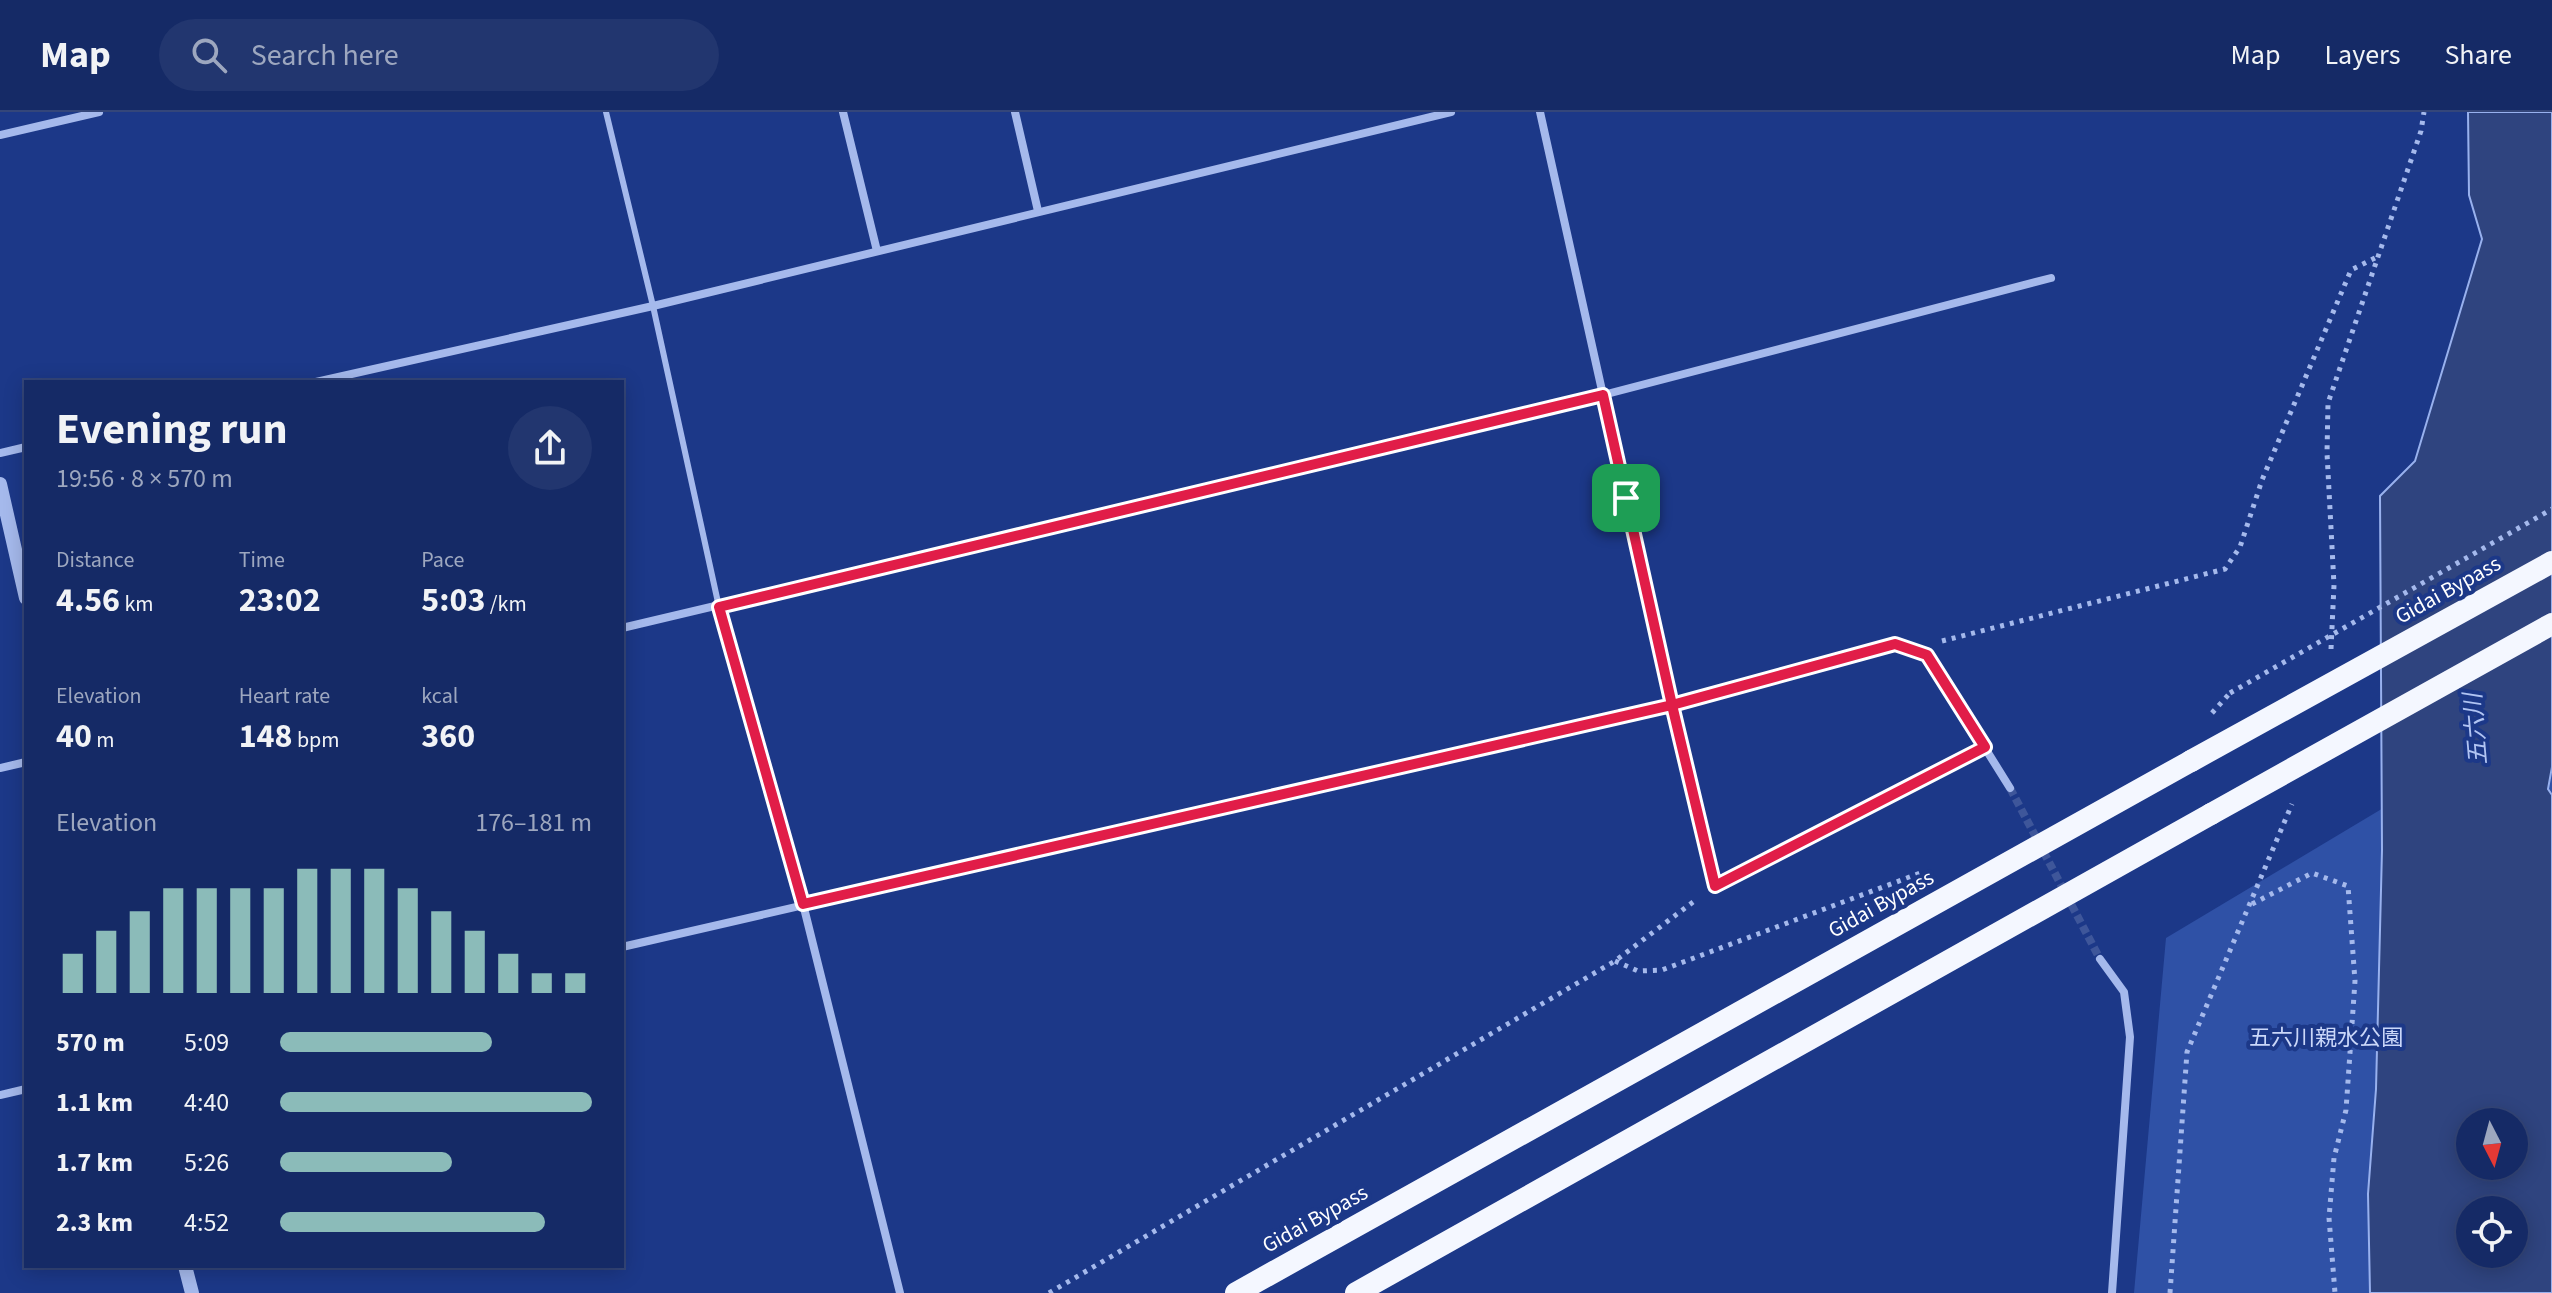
<!DOCTYPE html>
<meta charset="utf-8">
<style>
:root{--surface:#152a66;--page:#22366f;--text:#f1f3f6;--muted:#9da7bf;--line:#34467a;--accent:#8bbbb9}
body{margin:0;font-family:"Source Sans 3","Noto Sans JP",sans-serif;background:var(--page);color:var(--text);height:100vh;display:flex;flex-direction:column;font-size:30px;white-space:nowrap}
*{box-sizing:border-box;margin:0}
p{font-size:26px;color:var(--muted)}
.icon{flex:none;width:44px;height:44px;fill:none;stroke:currentColor;stroke-width:2;stroke-linecap:round;stroke-linejoin:round}
.map{position:relative;flex:1;overflow:hidden}
.drawer{position:absolute;left:24px;top:268px;width:600px;height:888px;display:flex;flex-direction:column;background:var(--surface);border-radius:0px;box-shadow:0 4px 20px #0003,0 0 0 2px var(--line)}
.drawer>*{flex:none}
.needle{width:52px;rotate:174deg}
.tools{position:absolute;left:2456px;top:996px;display:grid;gap:16px}
.tools a{display:grid;place-items:center;width:72px;height:72px;border-radius:50%;background:var(--surface);box-shadow:0 4px 20px #0003,0 0 0 2px var(--line);font-size:40px}
.pin{position:absolute;display:grid;place-items:center;width:68px;height:68px;color:#fff;margin:-34px;border-radius:16px;box-shadow:0 4px 12px #0006}
.round{display:grid;place-items:center;flex:none;width:84px;height:84px;border-radius:42px;background:var(--page)}
.headline{display:flex;align-items:center;justify-content:space-between;height:136px;padding:0 32px}
h1{font-size:44px;font-weight:700;line-height:60px}
.metrics{display:grid;grid-template-columns:repeat(3,1fr);gap:12px;height:136px;padding:8px 32px}
.metrics div{display:grid;align-content:center}
.metrics b{font-size:34px;font-weight:700}
.metrics small{font-size:22px;font-weight:400}
.metrics p{font-size:22px}
.chart{height:224px;padding:16px 32px}
.chart p{display:flex;justify-content:space-between}
.chart svg{width:100%;height:144px;margin-top:8px;stroke:var(--accent);stroke-width:6}
ul{padding:0 32px;list-style:none;font-size:26px}
li{display:grid;grid-template-columns:128px 96px 1fr;align-items:center;height:60px}
li i{height:20px;border-radius:10px;background:var(--accent)}
header{display:flex;align-items:center;gap:48px;box-sizing:border-box;height:112px;padding:0 40px;background:var(--surface);border-bottom:2px solid var(--line)}
header strong{font-size:38px}
nav{display:flex;gap:44px;margin-inline-start:auto;font-size:28px}
.search{width:560px;height:72px;background:var(--page);display:flex;align-items:center;gap:20px;box-sizing:border-box;padding:0 28px;border-radius:44px;color:var(--muted);font-size:30px}
.map>svg:first-child{display:block}
.green{fill:#2f51a6;fill-rule:evenodd}
.water{fill:#2f447f;stroke:#98b1ee;stroke-width:2;fill-rule:evenodd}
.lines{fill:none;stroke-linecap:round;stroke-linejoin:round}
.minor-tunnel{stroke:#3e569a;stroke-width:8;stroke-dasharray:8 4;stroke-linecap:butt}
.path{stroke:#a5b9ec;stroke-width:5;stroke-dasharray:4 6;stroke-linecap:butt}
.service{stroke:#a5b9ec;stroke-width:6}
.minor{stroke:#a5b9ec;stroke-width:8}
.tertiary{stroke:#a5b9ec;stroke-width:14}
.trunk{stroke:#f4f7ff;stroke-width:22}
.path-bridge{stroke:#a5b9ec;stroke-width:5;stroke-dasharray:4 6;stroke-linecap:butt}
.trunk-bridge{stroke:#f4f7ff;stroke-width:22}
.route-casing{stroke:#fff;stroke-width:16}
.route{stroke:#e11d48;stroke-width:10}
.labels{text-anchor:middle;dominant-baseline:central;stroke-width:8;stroke-linejoin:round;paint-order:stroke}
.street-label{font-size:22px;fill:#fff;stroke:#1c3888}
.park-label{font-size:22px;fill:#cad7f9;stroke:#1c3888}
.water-label{font-size:24px;font-style:italic;fill:#b1c4f3;stroke:#1c3888}
</style>
<header>
<strong>Map</strong>
<div class="search"><svg class="icon" aria-label="search" viewBox="0 0 24 24"><circle cx="10" cy="10" r="6"/><path d="M15 15l6 6"/></svg>Search here</div>
<nav><a>Map</a><a>Layers</a><a>Share</a></nav>
</header>
<div class="map">
<svg width="2552" height="1181" viewBox="0 0 2552 1181">
<rect width="100%" height="100%" fill="#1c3888"/>
<path class="green" d="M2552,595V1181H2134L2166,826ZM2470,1010H2514V1054H2470ZM2470,1098H2514V1142H2470Z"/>
<path class="water" d="M2468,0H2552V655L2548,677L2552,683V1181H2370L2368,1082L2376,977L2382,738L2380,384L2415,349L2482,127L2469,83ZM2470,1010H2514V1054H2470ZM2470,1098H2514V1142H2470Z"/>
<g class="lines">
<polyline class="minor-tunnel" points="2010,676 2100,847"/>
<g class="path">
<polyline points="1942,529 2225,457 2240,435 2262,368 2351,158 2377,145"/>
<polyline points="2331,537 2334,473 2327,341 2328,291 2421,19 2424,0"/>
<polyline points="2212,601 2230,581"/>
<polyline points="1736,763 1965,645"/>
<polyline points="2252,792 2312,761 2348,774 2355,869 2346,998 2334,1046 2329,1106 2335,1181"/>
<polyline points="1615,849 1638,859 1662,858 1923,760"/>
<polyline points="1049,1181 1615,849 1697,787"/>
<polyline points="2170,1181 2187,940 2292,692"/>
</g>
<polyline class="service" points="606,0 653,194 719,495 803,792"/>
<g class="minor">
<polyline points="843,0 877,139"/>
<polyline points="1015,0 1038,99"/>
<polyline points="1540,0 1672,593 1715,774"/>
<polyline points="0,23 99,0"/>
<polyline points="316,270 653,194 1451,0"/>
<polyline points="0,341 26,335"/>
<polyline points="622,516 1603,283 2051,166"/>
<polyline points="0,656 26,650"/>
<polyline points="803,792 900,1181"/>
<polyline points="622,835 1672,593 1895,532 1927,543 2010,676"/>
<polyline points="2100,847 2124,880 2130,925 2112,1181"/>
<polyline points="0,983 26,977"/>
</g>
<g class="tertiary">
<polyline points="0,372 26,486"/>
<polyline points="185,1154 192,1181"/>
</g>
<g class="trunk">
<polyline points="1236,1181 2191,649"/>
<polyline points="1356,1181 2211,702"/>
</g>
<polyline class="path-bridge" points="2230,581 2552,397"/>
<g class="trunk-bridge">
<polyline points="2191,649 2552,450"/>
<polyline points="2211,702 2552,512"/>
</g>
</g>
<g class="lines">
<defs>
<polyline id="route" points="1626,386 1603,283 719,495 803,792 1672,593 1715,774 1985,635 1927,543 1895,532 1672,593 1626,386"/>
</defs>
<use href="#route" class="route-casing"/>
<use href="#route" class="route"/>
</g>
<g class="labels">
<g class="street-label">
<text transform="translate(2448 478) rotate(-29)">Gidai Bypass</text>
<text transform="translate(1881 792) rotate(-29)">Gidai Bypass</text>
<text transform="translate(1315 1107) rotate(-29)">Gidai Bypass</text>
</g>
<g class="park-label">
<text x="2326" y="926">五六川親水公園</text>
</g>
<g class="water-label">
<text transform="translate(2476 617) rotate(-95)">五六川</text>
</g>
</g>
</svg>
<div class="tools">
<a><svg class="needle" viewBox="-14 -14 28 28"><path d="M0-13l5 13h-10z" fill="#e53935"/><path d="M0 13l5-13h-10z" fill="#9da7bf"/></svg></a>
<a><svg class="icon" aria-label="locate" viewBox="0 0 24 24"><circle cx="12" cy="12" r="6"/><path d="M12 2v4M12 18v4M2 12h4M18 12h4"/></svg></a>
</div>
<div class="pin" style="left:1626px;top:386px;background:#1e9e55"><svg class="icon" aria-label="arrive" viewBox="0 0 24 24"><path d="M6 21V4h12l-3 4 3 4H6"/></svg></div>
<section class="drawer">
<div class="headline"><div><h1>Evening run</h1><p>19:56 · 8 × 570 m</p></div><a class="round"><svg class="icon" aria-label="share" viewBox="0 0 24 24"><path d="M12 15V3M7 8l5-5 5 5M5 13v7h14v-7"/></svg></a></div>
<div class="metrics">
<div><p>Distance</p><b>4.56<small> km</small></b></div>
<div><p>Time</p><b>23:02</b></div>
<div><p>Pace</p><b>5:03<small> /km</small></b></div>
</div>
<div class="metrics">
<div><p>Elevation</p><b>40<small> m</small></b></div>
<div><p>Heart rate</p><b>148<small> bpm</small></b></div>
<div><p>kcal</p><b>360</b></div>
</div>
<div class="chart"><p><span>Elevation</span>176–181 m</p>
<svg viewBox="0 0 160 44" preserveAspectRatio="none"><path d="M5 44V32M15 44V25M25 44V19M35 44V12M45 44V12M55 44V12M65 44V12M75 44V6M85 44V6M95 44V6M105 44V12M115 44V19M125 44V25M135 44V32M145 44V38M155 44V38"/></svg>
</div>
<ul>
<li><b>570 m</b>5:09<i style="width:68%"></i></li>
<li><b>1.1 km</b>4:40<i style="width:100%"></i></li>
<li><b>1.7 km</b>5:26<i style="width:55%"></i></li>
<li><b>2.3 km</b>4:52<i style="width:85%"></i></li>
</ul>
</section>
</div>
